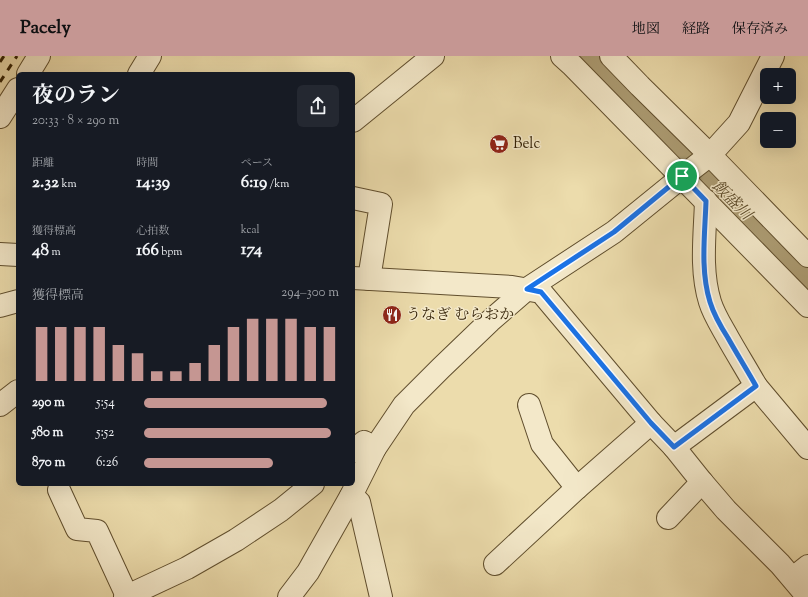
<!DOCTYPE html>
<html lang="ja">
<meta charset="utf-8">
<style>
:root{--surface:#171b24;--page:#242831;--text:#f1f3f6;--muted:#9ea1a6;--accent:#c59692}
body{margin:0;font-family:"Sorts Mill Goudy","Noto Serif JP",serif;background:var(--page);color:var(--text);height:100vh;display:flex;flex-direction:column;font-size:15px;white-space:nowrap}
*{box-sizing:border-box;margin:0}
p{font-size:13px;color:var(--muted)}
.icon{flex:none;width:22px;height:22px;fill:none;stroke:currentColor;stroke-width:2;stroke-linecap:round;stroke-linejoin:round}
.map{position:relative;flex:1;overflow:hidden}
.side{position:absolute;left:16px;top:16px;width:339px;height:414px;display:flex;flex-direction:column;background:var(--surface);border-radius:6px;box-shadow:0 4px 16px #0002}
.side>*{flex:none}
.fabs{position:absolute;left:760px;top:12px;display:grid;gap:8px}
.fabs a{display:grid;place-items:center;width:36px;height:36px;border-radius:6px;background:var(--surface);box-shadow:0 4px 16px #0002;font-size:20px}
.pin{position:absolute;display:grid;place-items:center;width:34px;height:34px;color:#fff;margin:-17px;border:2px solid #fff;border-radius:50%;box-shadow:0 1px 4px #0007}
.round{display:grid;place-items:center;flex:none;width:42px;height:42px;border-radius:6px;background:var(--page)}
.head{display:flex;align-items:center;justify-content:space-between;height:68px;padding:0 16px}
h1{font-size:22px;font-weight:700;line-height:30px}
.metrics{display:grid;grid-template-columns:repeat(3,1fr);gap:6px;height:68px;padding:4px 16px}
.metrics div{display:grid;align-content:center}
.metrics b{font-size:17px;font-weight:700}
.metrics small{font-size:11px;font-weight:400}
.metrics p{font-size:11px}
.chart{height:112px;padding:8px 16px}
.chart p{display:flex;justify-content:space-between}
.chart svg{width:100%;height:72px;margin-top:4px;stroke:var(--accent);stroke-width:6}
ul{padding:0 16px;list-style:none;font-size:13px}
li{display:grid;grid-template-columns:64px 48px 1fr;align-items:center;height:30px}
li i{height:10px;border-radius:5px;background:var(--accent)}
header{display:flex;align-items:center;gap:24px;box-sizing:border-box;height:56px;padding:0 20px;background:var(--accent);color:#111}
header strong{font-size:19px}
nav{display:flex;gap:22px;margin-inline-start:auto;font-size:14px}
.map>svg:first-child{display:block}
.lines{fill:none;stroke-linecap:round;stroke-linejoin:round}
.river{stroke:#ac9c73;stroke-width:31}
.minor-casing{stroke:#604e2d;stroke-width:24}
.minor{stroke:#f3e8c9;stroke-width:22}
.rail{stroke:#311f03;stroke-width:3;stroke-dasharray:7 7;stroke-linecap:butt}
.route-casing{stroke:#fff;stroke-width:8}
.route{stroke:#1a73e8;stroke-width:5}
.labels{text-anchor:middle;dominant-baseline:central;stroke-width:3;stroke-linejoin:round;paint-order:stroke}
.poi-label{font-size:15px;fill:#311f03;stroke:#f3e8c9;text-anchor:start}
.water-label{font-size:16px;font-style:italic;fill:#5c4b2a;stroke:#f3e8c9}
</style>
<header>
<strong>Pacely</strong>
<nav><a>地図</a><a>経路</a><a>保存済み</a></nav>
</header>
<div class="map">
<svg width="808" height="541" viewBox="0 0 808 541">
<rect width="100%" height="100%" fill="#ecdcac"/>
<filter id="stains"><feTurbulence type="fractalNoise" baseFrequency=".005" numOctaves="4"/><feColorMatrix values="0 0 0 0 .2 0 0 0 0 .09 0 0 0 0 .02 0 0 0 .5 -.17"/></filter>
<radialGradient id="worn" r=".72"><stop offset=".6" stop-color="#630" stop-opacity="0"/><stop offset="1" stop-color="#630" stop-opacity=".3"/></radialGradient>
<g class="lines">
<polyline class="river" points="586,0 808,222"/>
<defs>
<g id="minor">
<polyline points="562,0 572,9 808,250"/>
<polyline points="611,0 640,30 710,99 808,200"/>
<polyline points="28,18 39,0"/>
<polyline points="139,18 150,0"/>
<polyline points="0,61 18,33"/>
<polyline points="353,65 433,0"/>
<polyline points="353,142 381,148 369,223"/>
<path d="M706,145C705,178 700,214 710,246C714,259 722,271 728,282C737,298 747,314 756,330"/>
<polyline points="0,198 18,199"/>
<polyline points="353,222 512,231 541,236 651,367 674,391 702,426 726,454 780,508 808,541"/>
<polyline points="0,250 18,245"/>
<polyline points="0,349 18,335"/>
<polyline points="529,349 542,388 577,432"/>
<polyline points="674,391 756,330 808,392"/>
<polyline points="353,396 364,386 375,392"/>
<polyline points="59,434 77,473 97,475 127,540"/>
<polyline points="351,440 359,446 381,541"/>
<polyline points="668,462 702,426"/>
<polyline points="495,508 577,432 651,367"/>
<polyline points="793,522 808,510"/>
<polyline points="125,541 187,512 236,484 281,454 313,428"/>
<polyline points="289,541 308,516 351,440 375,392 404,349 441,312 490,265 527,233 614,176 683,120 710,99 739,67 773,0"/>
</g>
</defs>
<use href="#minor" class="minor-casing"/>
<use href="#minor" class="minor"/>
<g class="rail">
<polyline points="0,6 4,0"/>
<polyline points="0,26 17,0"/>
</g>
</g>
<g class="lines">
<defs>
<path id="route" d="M682,120L706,145C705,178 700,214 710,246C714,259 721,271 728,282C737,298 747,314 756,330L674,391L651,367L541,236L527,233L614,176Z"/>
</defs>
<use href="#route" class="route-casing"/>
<use href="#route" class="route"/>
</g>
<defs>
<symbol id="supermarket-disc" viewBox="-11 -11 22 22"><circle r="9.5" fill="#8f2418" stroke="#f3e8c9"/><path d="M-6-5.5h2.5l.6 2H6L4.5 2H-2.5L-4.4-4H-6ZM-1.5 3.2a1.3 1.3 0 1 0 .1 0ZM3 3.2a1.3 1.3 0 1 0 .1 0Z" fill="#fff"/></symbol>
<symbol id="restaurant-disc" viewBox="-11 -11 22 22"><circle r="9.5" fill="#8f2418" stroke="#f3e8c9"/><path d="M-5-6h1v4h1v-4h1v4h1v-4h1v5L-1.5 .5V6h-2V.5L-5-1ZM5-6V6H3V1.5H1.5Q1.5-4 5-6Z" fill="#fff"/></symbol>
</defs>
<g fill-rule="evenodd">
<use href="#supermarket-disc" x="488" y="77" width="22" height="22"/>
<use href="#restaurant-disc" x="381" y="248" width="22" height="22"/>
</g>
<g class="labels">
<g class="poi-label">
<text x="513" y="88">Belc</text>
<text x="406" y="259">うなぎ むらおか</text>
</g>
<g class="water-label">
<text transform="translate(731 145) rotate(45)">飯盛川</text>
</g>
</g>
<rect width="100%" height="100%" filter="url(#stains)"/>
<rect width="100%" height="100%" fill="url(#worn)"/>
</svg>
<div class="fabs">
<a>+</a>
<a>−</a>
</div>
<div class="pin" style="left:682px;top:120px;background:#1e9e55"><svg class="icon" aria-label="arrive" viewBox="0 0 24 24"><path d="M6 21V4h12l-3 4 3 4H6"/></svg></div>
<section class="side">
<div class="head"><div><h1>夜のラン</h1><p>20:33 · 8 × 290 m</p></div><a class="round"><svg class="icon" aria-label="share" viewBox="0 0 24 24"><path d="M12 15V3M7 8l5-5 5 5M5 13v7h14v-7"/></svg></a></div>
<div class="metrics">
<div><p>距離</p><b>2.32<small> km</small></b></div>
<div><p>時間</p><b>14:39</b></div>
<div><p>ペース</p><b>6:19<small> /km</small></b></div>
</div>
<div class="metrics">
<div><p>獲得標高</p><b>48<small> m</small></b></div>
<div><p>心拍数</p><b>166<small> bpm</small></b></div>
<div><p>kcal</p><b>174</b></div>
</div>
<div class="chart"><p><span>獲得標高</span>294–300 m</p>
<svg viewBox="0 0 160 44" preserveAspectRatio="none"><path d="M5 44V11M15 44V11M25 44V11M35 44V11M45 44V22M55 44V27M65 44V38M75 44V38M85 44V33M95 44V22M105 44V11M115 44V6M125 44V6M135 44V6M145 44V11M155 44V11"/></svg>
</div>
<ul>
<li><b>290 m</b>5:54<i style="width:94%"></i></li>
<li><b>580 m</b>5:52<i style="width:96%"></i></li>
<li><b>870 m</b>6:26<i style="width:66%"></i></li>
</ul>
</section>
</div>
